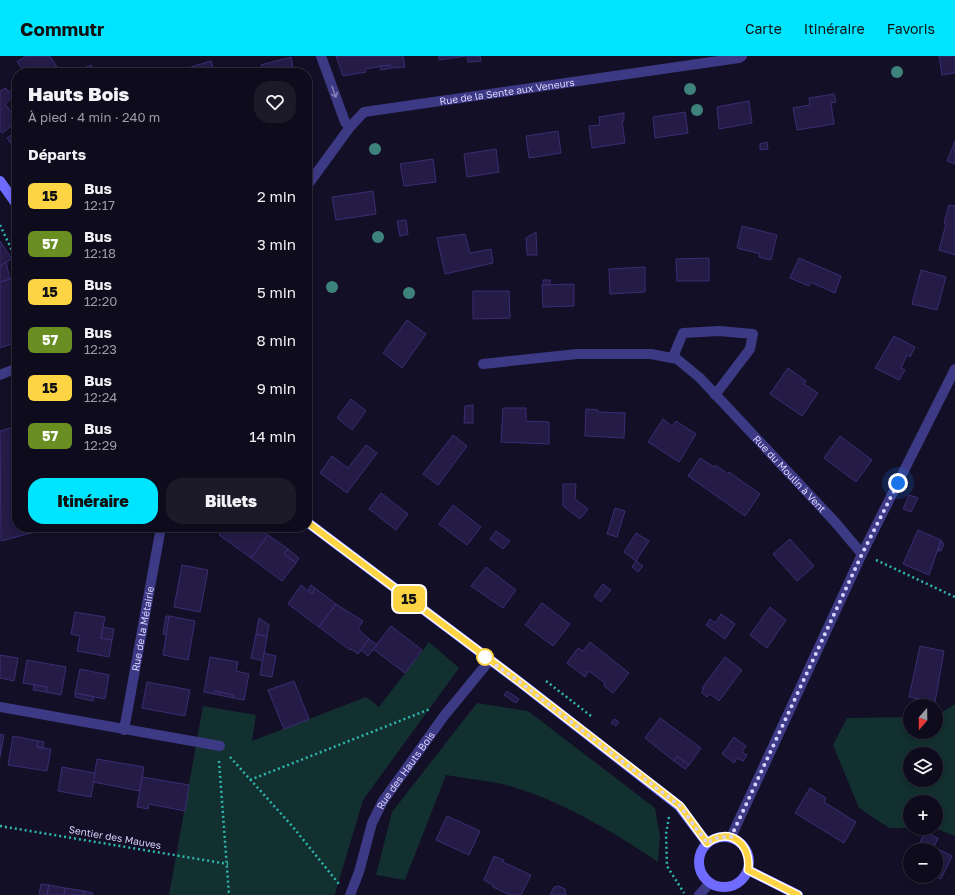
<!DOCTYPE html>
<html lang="fr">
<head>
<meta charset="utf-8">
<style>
  :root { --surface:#0e0b1c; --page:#1c1929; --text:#f1f3f6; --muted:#9b9ba3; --line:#2e2b3b; --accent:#00e5ff }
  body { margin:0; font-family:"Golos Text",sans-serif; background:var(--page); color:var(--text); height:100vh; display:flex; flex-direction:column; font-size:15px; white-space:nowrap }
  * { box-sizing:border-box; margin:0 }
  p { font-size:13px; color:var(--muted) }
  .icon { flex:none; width:22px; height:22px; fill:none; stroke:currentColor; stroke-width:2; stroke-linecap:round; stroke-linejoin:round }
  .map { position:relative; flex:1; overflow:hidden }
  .panel { position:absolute; left:12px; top:12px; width:300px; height:464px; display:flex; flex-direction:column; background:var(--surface); border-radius:16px; box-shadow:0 2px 6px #0003,0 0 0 1px var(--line) }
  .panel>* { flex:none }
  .badge { padding:0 8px; border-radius:6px; font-size:14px; line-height:26px }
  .needle { width:26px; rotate:200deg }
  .controls { position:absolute; left:903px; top:643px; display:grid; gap:8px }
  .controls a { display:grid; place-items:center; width:40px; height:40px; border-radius:50%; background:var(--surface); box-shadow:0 2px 6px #0003,0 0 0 1px var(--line); font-size:20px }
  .you { position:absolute; width:20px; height:20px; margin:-10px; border:3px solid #fff; border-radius:50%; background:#1a73e8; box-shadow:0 0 0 6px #1a73e833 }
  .map>.badge { position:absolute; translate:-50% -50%; box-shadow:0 0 0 2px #fff }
  h2 { padding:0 16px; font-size:15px; line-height:36px }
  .round { display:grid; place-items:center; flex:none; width:42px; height:42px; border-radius:16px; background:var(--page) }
  .head { display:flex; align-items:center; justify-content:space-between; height:68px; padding:0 16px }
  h1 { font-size:19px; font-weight:800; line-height:30px }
  .primary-button { display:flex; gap:8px; margin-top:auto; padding:8px 16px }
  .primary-button a { flex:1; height:46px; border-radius:16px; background:var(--accent); color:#111; font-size:16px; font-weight:800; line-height:46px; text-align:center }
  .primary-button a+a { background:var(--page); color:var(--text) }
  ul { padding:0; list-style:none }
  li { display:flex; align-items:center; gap:12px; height:48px; padding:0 16px }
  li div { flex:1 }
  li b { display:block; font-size:15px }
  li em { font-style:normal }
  li .badge { min-width:44px; font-weight:700; text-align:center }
  header { display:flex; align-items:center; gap:24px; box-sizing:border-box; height:56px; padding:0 20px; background:var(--accent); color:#111 }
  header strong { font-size:19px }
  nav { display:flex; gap:22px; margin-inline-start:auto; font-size:14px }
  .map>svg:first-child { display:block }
  .green { fill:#12302f; fill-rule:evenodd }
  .building { fill:#241b47; stroke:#3b2d73 }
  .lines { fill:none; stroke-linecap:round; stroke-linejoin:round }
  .path { stroke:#2fb8b0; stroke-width:2.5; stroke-dasharray:2 3; stroke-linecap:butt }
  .street { stroke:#3d3a85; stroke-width:10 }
  .secondary { stroke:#6f6bff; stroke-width:10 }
  .tree { fill:#3d827b }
  .oneway { stroke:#837fbc }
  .line-casing { stroke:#fff; stroke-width:9 }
  .line { stroke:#fdd444; stroke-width:6 }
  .walk { stroke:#d9d4ff; stroke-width:4; stroke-dasharray:0 7.2 }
  .stop-dot { fill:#fff; stroke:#fdd444; stroke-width:2 }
  .labels { text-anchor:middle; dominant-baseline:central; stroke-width:3.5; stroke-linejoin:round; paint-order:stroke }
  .street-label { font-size:10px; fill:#d9d4ff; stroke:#130f26 }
</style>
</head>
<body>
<header>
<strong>Commutr</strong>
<nav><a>Carte</a><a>Itinéraire</a><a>Favoris</a></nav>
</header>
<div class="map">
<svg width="955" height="839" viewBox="0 0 955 839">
  <rect width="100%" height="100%" fill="#130f26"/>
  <g class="green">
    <path d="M429 586 459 612 363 744 335 838 333 839H169L203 650 256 659 252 685 366 641 379 651Z"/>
    <path d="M477 647 528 655 655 752 660 781 658 806C614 776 558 743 506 729 487 724 466 723 446 719L405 824 376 819 392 756Z"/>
    <path d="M955 648V780L935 772 936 746H910V772H889L859 752 833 689 847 662 910 661V676H936V660ZM910 698H936V724H910Z"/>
  </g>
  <g class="building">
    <path d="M26 0H50L57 11 49 17H22L24 15 17 6Z"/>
    <path d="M336 0H403L405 11 391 12 390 9 365 13 366 16 343 20Z"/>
    <path d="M439 0H466L439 4Z"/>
    <path d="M467 0H480L481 5 468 6Z"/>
    <path d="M939 0H955V17L942 19Z"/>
    <path d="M291 1 293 11 289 12 290 17H263L261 9Z"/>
    <path d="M211 5 215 17H190L188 12Z"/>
    <path d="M91 9 95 17H73Z"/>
    <path d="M390 9 391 12 381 14 380 10Z"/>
    <path d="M6 32 8 36 14 33 17 38 5 48 17 64V66L2 77 0 74V35Z"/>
    <path d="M834 38 836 46 831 47 834 68 797 74 793 52 810 49 809 42Z"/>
    <path d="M749 45 752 67 719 73 717 51Z"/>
    <path d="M685 56 688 77 655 82 653 61Z"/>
    <path d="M624 57V65H622L625 87 592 92 589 70 600 69 599 61Z"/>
    <path d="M17 75V96L7 82Z"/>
    <path d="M558 75 561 97 529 102 526 80Z"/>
    <path d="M955 85V108L947 105Z"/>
    <path d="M767 86 768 93 760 94V88Z"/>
    <path d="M496 93 499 116 467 121 464 98Z"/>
    <path d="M433 103 436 126 404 130 400 108Z"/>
    <path d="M373 135 376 158 336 164 332 141Z"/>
    <path d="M949 149 955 150V199L939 194 946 168 944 167Z"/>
    <path d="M406 164 408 178 400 180 397 165Z"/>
    <path d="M742 170 777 179 771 204 759 201 760 198 737 192Z"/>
    <path d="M536 176 537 199H527L526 182Z"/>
    <path d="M465 178 470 197 491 193 493 207 445 218 437 182Z"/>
    <path d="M15 180 17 184V192L11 183Z"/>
    <path d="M307 184 312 187 307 193Z"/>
    <path d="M0 185 12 203 0 210Z"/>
    <path d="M709 202V225H677L676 203Z"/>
    <path d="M799 202 841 220 835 237 810 226 809 230 790 222Z"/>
    <path d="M6 206 10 223 0 226V210Z"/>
    <path d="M645 211V236L610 238 609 213Z"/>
    <path d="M921 214 946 221 937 254 912 248Z"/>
    <path d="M17 221V286L0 292V226Z"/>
    <rect x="543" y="224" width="7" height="5"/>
    <path d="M574 228V250L543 251 542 229Z"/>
    <path d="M473 235H509L510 262 473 263Z"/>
    <path d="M407 264 426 278 402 312 383 297Z"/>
    <path d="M894 280 915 291 910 301 907 299 901 312 905 314 899 324 875 312Z"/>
    <path d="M307 291 313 302 307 305Z"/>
    <path d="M788 312 806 325 804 328 818 337 802 360 770 338Z"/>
    <path d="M351 343 366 355 352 374 337 362Z"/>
    <path d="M473 349V367H464L465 350Z"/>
    <path d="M503 352H526V365L549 366V388L501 386Z"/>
    <path d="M586 353 598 354V356L625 357 624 382 585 380Z"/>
    <path d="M663 363 672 370 676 365 696 378 679 406 648 386Z"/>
    <path d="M307 369 311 372 307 377Z"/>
    <path d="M17 370V471H54L1 485 0 375Z"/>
    <path d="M453 379 467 390 438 429 423 418Z"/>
    <path d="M840 380 872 404 856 426 824 402Z"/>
    <path d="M366 389 377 397 347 437 320 417 332 400 348 412Z"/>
    <path d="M700 402 714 411 715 409 728 418 729 416 760 438 745 460 688 420Z"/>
    <path d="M563 428H576L575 443 588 453 580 463 563 450Z"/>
    <path d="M381 437 408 458 396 474 369 453Z"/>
    <path d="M909 439 918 442 911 456 903 453Z"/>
    <path d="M453 449 481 471 467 489 439 468Z"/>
    <path d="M615 452 625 455 617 481 607 478Z"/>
    <path d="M225 471H258L268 479 251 502 219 479Z"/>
    <path d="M918 474 941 484 929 519 903 508Z"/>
    <path d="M496 475 510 485 503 493 490 483Z"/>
    <path d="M636 477 649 485 636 505 624 496Z"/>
    <path d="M268 479 288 493 284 498 296 507 282 525 251 502Z"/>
    <path d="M790 483 814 510 797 525 773 498Z"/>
    <path d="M941 484 944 488 941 495 939 494 938 496Z"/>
    <path d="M288 493 299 502 296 507 284 498Z"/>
    <path d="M636 505 643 510 638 516 632 511Z"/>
    <path d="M182 509 208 514 200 556 174 551Z"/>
    <path d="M486 511 516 534 503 552 471 530Z"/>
    <path d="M603 528 611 534 601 546 594 540Z"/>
    <path d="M301 529 312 538 315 532 336 548 319 571 288 548Z"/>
    <path d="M311 529 315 532 312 538 308 535Z"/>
    <path d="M542 547 570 568 553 590 525 569Z"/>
    <path d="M336 548 363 565 358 573 369 583 358 598 351 593 350 594 319 571Z"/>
    <path d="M770 551 786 564 767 592 750 579Z"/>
    <path d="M75 556 105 561 101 582 112 584 109 601 77 595 80 580 71 578Z"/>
    <path d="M721 558 735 568 725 583 706 569 710 563 715 567Z"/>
    <path d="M166 560H169L167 579 163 578Z"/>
    <path d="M169 560 195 565 188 604 163 599Z"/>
    <path d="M259 562 269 569 267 581 256 578Z"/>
    <path d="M391 570 422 594 405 617 373 593Z"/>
    <path d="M103 571 114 573 112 584 101 582Z"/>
    <path d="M256 578 267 581 263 605 251 602Z"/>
    <path d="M369 583 377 589 368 600 361 594Z"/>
    <path d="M590 586 629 617 613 637 604 630 605 627 589 615 585 621 567 607 578 592 583 595Z"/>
    <path d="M920 590 944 595 935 646 909 641Z"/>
    <path d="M264 597 276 600 272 621 260 619Z"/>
    <path d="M0 599 18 602 14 625 0 622Z"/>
    <path d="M210 601 238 606 236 615 249 618 244 644 233 642V639L215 635 214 638 204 636Z"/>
    <path d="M725 601 742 614 719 645 710 638 707 641 701 636 704 633 702 632Z"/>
    <path d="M27 604 66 611 61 639 46 636 47 631 23 627Z"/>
    <path d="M80 613 109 619 105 643 75 637Z"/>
    <path d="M294 625 309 663 284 673 268 634Z"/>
    <path d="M147 626 190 634 185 660 142 652Z"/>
    <path d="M34 629 47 631 46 636 33 634Z"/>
    <path d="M215 635 233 639V642L214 638Z"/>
    <path d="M507 635 519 643 516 647 504 639Z"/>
    <path d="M75 637 94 641 93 645 75 641Z"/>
    <path d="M660 662 701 692 689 709 677 700 674 705 645 682Z"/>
    <path d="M614 663 619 666 616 670 611 667Z"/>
    <path d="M0 678 4 679 0 701Z"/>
    <path d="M13 680 38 685 37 691 51 693 47 715 8 709Z"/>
    <path d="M734 681 746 690 742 696 747 699 743 705 737 702 734 707 722 698Z"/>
    <path d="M38 685 44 686 43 692 37 691Z"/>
    <path d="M677 700 689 709 685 713 674 705Z"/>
    <path d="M97 703 144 711 140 735 93 726Z"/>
    <path d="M62 711 95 717 91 741 58 735Z"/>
    <path d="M142 721 189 729 185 755 149 748 148 753 137 751Z"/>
    <path d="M810 732 826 742 824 746 856 766 844 787 795 757Z"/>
    <path d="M447 760 480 775 469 799 436 784Z"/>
    <path d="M925 776 938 782 934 791 952 800 941 823 934 820H936V794H916Z"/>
    <path d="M494 800 504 804 503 806 531 819 521 839H510L493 831V829L484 824Z"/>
    <path d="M41 828 49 829 47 839H39Z"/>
    <path d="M49 829 65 832 64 839H47Z"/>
    <path d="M558 830 565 833 566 839H550L554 831Z"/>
    <path d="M65 832 84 835V839H64Z"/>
    <path d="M84 835 93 837 92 839H84Z"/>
  </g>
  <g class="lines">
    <g class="path">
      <path d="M0 169 17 205"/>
      <path d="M876 504 955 541"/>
      <path d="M546 625 591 660"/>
      <path d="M230 701 293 771 339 828"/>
      <path d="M219 705 229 839"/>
      <path d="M250 724 430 653"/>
      <path d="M669 761 666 778 667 810 684 837"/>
      <path d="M0 770 228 808"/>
    </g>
    <g class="street">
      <path d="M321 0 345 66 350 71"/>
      <path id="s1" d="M307 130 350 71 364 56 739 2 742 0"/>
      <path d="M673 301 683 277 719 275 753 278 750 293 715 339"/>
      <path id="s2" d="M483 308 577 298H651L677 303 700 322 835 466 862 498"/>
      <path d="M0 319 17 312"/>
      <path d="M0 651 220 690"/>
      <path id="s3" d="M124 674 161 471"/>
      <path d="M731 781 862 498 955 313"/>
      <path id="s4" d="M350 839 359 816 372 767 383 745 444 660 490 604"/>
      <path d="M699 839 710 827"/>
    </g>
    <g class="secondary">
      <path d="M0 125 17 149"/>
      <path d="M307 466 521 627 679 750 707 787"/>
      <circle cx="724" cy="806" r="25"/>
      <path d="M748 814 798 839"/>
    </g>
  </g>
  <g class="tree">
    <circle cx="897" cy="16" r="6"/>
    <circle cx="690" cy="33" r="6"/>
    <circle cx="697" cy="54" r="6"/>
    <circle cx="375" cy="93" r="6"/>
    <circle cx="378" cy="181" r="6"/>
    <circle cx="332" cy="231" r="6"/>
    <circle cx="409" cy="237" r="6"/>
  </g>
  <defs><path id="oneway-shaft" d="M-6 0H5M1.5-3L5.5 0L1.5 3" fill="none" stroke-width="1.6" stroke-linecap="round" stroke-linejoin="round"/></defs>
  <use class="oneway" href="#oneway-shaft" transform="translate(334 36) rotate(71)"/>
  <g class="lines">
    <g class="line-casing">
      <path id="line" d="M307 466 521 627 680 750 707 787C729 770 752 788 748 814L798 839"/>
    </g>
    <use href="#line" class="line"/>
    <path class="walk" d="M485 601 521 627 680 750 707 787 719 781H731L862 498 898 427"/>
  </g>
  <circle class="stop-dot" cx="485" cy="601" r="8"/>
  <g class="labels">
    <g class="street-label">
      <text stroke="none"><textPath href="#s1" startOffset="238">Rue de la Sente aux Veneurs</textPath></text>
      <text stroke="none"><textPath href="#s2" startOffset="356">Rue du Moulin à Vent</textPath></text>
      <text stroke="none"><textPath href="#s3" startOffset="103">Rue de la Métairie</textPath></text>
      <text stroke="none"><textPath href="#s4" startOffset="138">Rue des Hauts Bois</textPath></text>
      <text transform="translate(115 781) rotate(10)">Sentier des Mauves</text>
    </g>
  </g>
</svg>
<div class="controls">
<a><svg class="needle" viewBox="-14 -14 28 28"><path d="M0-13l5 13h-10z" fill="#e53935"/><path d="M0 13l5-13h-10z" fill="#9b9ba3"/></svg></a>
<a><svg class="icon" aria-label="layers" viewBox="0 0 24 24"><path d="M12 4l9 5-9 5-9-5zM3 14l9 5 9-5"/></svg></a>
<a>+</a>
<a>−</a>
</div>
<div class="you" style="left:898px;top:427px"></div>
<b class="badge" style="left:409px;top:543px;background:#fdd444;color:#111">15</b>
<section class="panel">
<div class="head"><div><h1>Hauts Bois</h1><p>À pied · 4 min · 240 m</p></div><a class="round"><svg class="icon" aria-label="heart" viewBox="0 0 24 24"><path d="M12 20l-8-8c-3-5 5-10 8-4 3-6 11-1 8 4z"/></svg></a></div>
<h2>Départs</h2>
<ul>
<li><span class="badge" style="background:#fdd444;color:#111">15</span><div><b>Bus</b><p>12:17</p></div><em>2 min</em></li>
<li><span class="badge" style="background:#6b8e23;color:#fff">57</span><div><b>Bus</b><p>12:18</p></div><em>3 min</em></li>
<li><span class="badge" style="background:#fdd444;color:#111">15</span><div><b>Bus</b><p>12:20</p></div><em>5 min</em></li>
<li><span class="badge" style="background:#6b8e23;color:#fff">57</span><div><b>Bus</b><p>12:23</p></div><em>8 min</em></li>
<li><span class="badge" style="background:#fdd444;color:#111">15</span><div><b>Bus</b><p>12:24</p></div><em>9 min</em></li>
<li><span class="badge" style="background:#6b8e23;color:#fff">57</span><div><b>Bus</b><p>12:29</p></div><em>14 min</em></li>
</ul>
<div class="primary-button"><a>Itinéraire</a><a>Billets</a></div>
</section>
</div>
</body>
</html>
